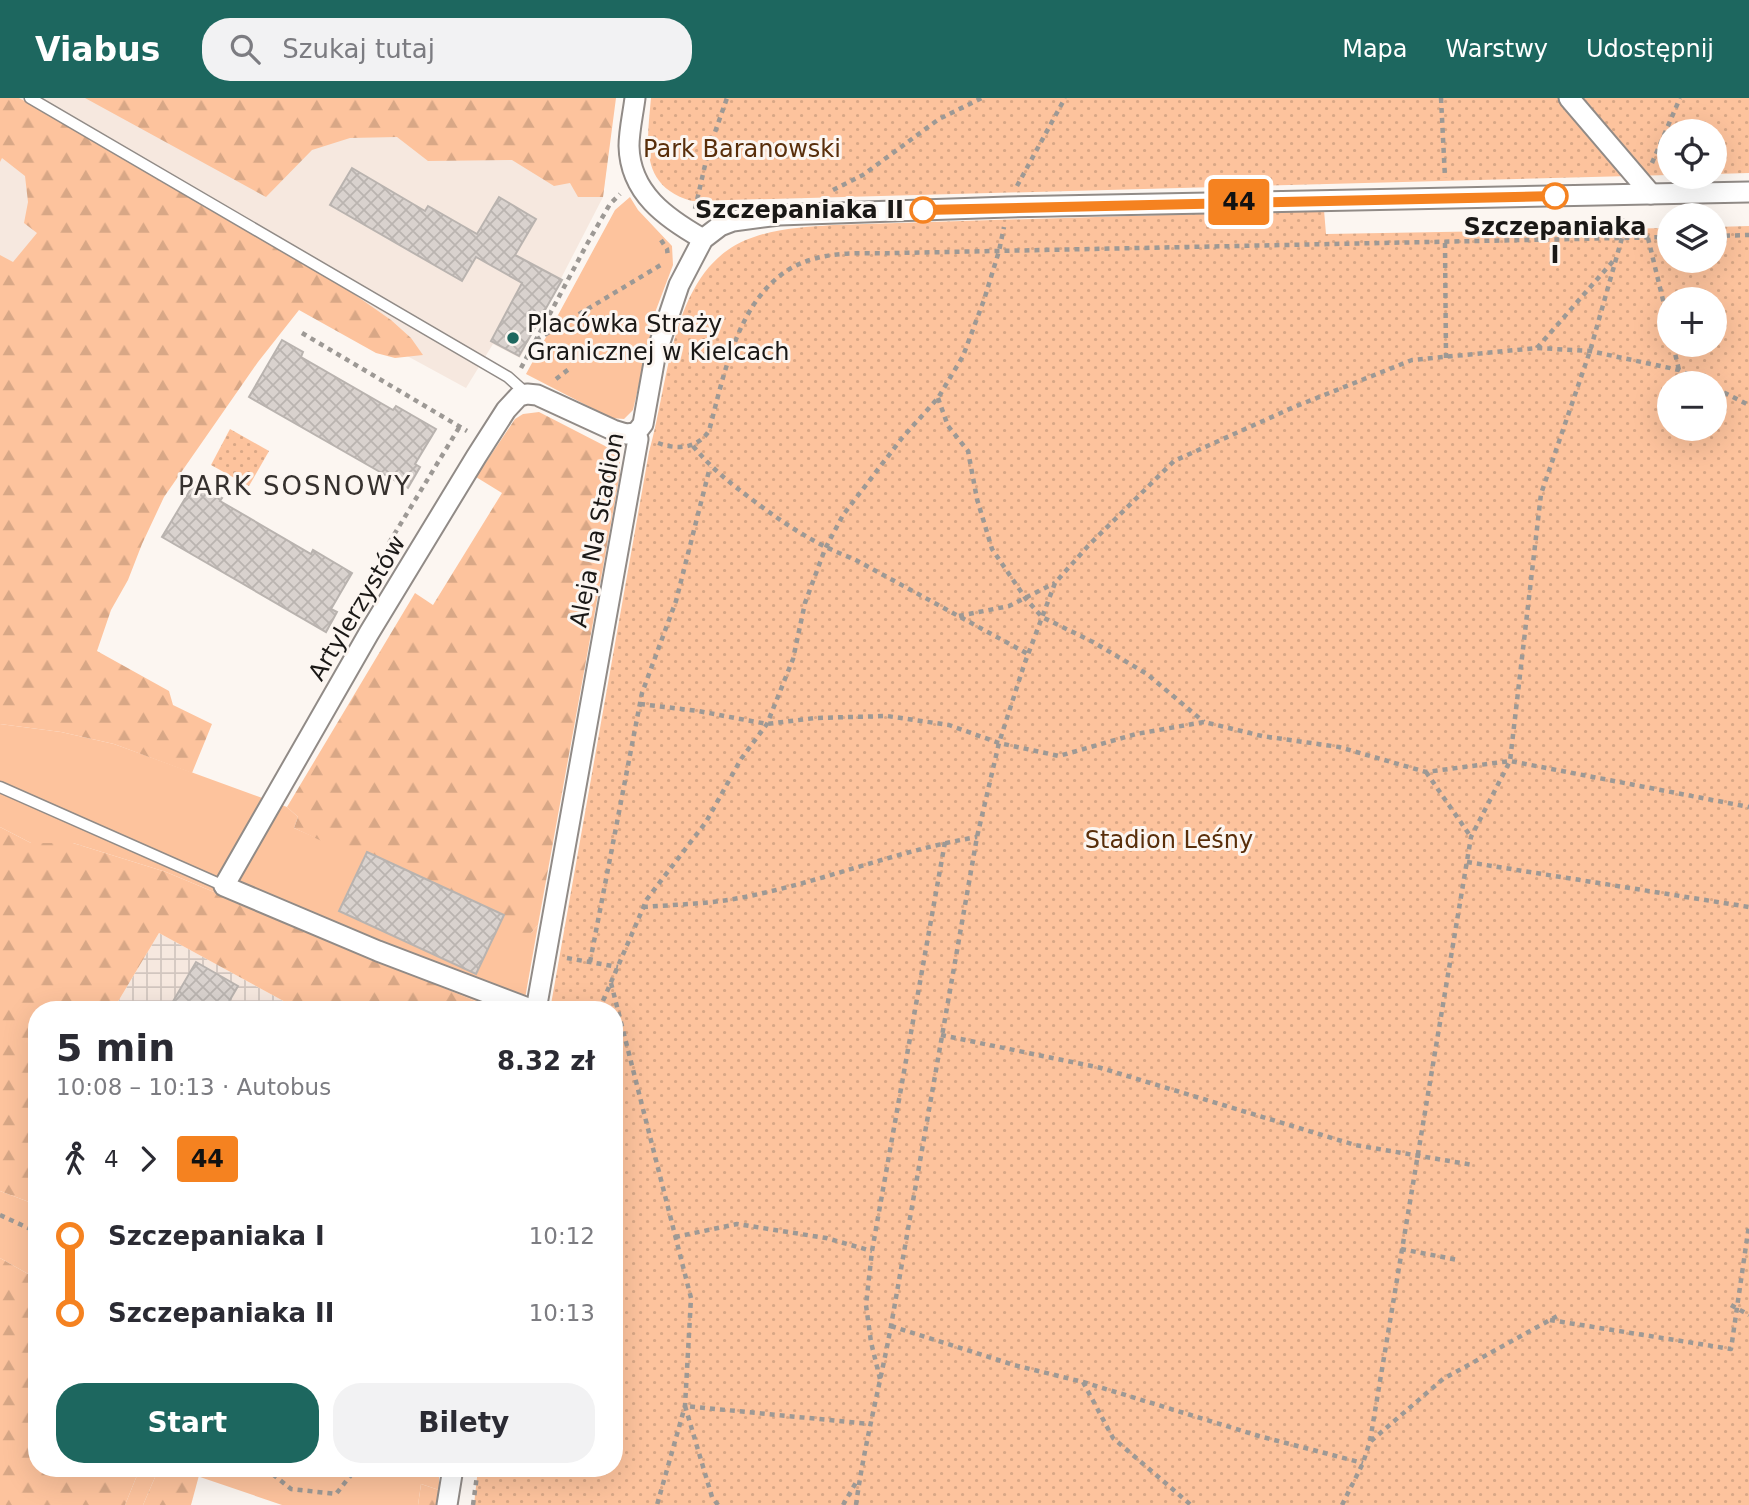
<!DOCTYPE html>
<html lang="pl">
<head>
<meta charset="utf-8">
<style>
  :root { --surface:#fff; --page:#f2f2f3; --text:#2b2b33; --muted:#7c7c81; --accent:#1d675f }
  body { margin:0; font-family:"DejaVu Sans",sans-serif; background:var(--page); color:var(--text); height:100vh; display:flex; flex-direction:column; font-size:26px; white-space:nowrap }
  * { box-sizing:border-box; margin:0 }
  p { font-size:23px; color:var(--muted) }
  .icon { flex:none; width:38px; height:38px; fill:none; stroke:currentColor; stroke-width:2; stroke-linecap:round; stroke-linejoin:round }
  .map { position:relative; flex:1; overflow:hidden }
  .drawer { position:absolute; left:28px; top:903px; width:595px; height:476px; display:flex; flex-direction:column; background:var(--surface); border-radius:28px; box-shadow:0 7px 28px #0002 }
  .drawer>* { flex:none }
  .badge { padding:0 14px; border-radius:5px; font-size:24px; line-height:46px }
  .fabs { position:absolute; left:1657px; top:21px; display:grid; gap:14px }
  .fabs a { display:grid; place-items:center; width:70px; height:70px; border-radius:50%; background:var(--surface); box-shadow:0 7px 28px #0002; font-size:35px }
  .map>.badge { position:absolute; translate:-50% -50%; box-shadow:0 0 0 4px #fff }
  .legs { display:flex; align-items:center; gap:10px; height:77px; padding:0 28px; font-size:23px }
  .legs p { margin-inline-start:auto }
  .summary { display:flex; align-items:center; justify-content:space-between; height:119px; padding:0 28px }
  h1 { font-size:38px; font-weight:600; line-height:52px }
  .cta { display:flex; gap:14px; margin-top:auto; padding:14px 28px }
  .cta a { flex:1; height:80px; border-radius:28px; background:var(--accent); color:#fff; font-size:28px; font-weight:600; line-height:80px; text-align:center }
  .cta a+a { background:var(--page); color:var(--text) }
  ul { padding:0 28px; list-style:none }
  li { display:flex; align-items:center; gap:24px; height:77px; font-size:26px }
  li i { display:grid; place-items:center; width:10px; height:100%; margin:0 9px; background:currentColor }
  li i::after { content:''; width:18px; height:18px; margin:-9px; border:5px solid; border-radius:50%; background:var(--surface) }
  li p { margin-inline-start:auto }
  li:first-child i { background:linear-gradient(#0000 50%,currentColor 0) }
  li:last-child i { background:linear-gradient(currentColor 50%,#0000 0) }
  header { display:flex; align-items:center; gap:42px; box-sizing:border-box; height:98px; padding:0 35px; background:var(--accent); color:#fff }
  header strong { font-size:33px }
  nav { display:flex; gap:38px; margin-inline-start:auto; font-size:24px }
  .search { width:490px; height:63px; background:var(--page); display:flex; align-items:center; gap:18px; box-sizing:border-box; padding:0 24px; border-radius:28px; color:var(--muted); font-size:26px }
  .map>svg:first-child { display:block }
  .built { fill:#f6e8df }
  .industrial { fill:url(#industrial-grid) }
  .grass { fill:#fdc39d }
  .forest { fill:url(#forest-firs) }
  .park { fill:url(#park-dots); fill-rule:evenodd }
  .building { fill:url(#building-cross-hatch); stroke:#b9b3af; stroke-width:2 }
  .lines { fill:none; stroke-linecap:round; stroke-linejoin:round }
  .service-casing { stroke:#918b87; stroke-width:13 }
  .minor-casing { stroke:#918b87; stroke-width:23 }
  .path { stroke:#9d9995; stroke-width:4.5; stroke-dasharray:5 5; stroke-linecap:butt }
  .service { stroke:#fff; stroke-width:10 }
  .minor { stroke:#fff; stroke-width:19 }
  .line-1-casing { stroke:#fff; stroke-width:16 }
  .line-1 { stroke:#f58220; stroke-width:10 }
  .stop-1-dot { fill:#fff; stroke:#f58220; stroke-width:3.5 }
  .poi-dot { fill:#1d675f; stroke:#fcf6f1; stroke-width:2.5 }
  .labels { text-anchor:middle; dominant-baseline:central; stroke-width:6; stroke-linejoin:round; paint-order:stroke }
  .park-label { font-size:24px; fill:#592e0a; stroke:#fcf6f1 }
  .stop-label { font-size:24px; font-weight:bold; fill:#1a1816; stroke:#fcf6f1; text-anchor:end }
  .poi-label { font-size:24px; fill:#1a1816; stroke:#fcf6f1; text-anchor:start }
  .street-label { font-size:24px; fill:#1a1816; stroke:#fcf6f1 }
  .neighbourhood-label { font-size:26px; letter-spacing:2px; fill:#36312e; stroke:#fcf6f1 }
</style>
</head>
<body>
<header>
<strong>Viabus</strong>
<div class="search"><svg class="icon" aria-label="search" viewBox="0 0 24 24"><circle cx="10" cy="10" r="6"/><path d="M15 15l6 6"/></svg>Szukaj tutaj</div>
<nav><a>Mapa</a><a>Warstwy</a><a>Udostępnij</a></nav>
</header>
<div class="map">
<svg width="1749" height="1407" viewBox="0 0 1749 1407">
  <defs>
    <pattern id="industrial-grid" width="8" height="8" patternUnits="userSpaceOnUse" patternTransform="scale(1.75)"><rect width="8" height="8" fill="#f6e8df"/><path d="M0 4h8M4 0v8" fill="none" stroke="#d2c6bf"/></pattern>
    <pattern id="forest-firs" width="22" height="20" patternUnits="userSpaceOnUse" patternTransform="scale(1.75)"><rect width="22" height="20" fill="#fdc39d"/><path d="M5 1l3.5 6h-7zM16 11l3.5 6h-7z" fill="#d8a786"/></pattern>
    <pattern id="park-dots" width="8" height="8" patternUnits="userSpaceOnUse" patternTransform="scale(1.75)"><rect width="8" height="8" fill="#fdc39d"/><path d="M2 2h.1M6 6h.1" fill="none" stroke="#d8a786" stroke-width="1.8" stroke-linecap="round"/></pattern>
    <pattern id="building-cross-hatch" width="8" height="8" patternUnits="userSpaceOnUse" patternTransform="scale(1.75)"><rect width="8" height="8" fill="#d9d2ce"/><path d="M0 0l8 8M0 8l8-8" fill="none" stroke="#bab4b0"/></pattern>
  </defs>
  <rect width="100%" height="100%" fill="#fcf6f1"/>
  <path class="built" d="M0 0H615L603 99 520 260 493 246 466 290 297 198 0 598Z"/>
  <path class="industrial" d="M159 835 300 912H113Z"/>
  <g class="grass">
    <path d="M630 99 638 112 672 148 673 167 656 212 633 312 624 321 611 320 526 276 615 112Z"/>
    <path d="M0 626 61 634 114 646 287 709 298 719 294 730 531 835 538 827 523 912H497L166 774 73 745H31L0 729Z"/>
    <path d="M0 1093 37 1107V1181L0 1160Z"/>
    <path d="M140 1370H159L143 1407H125Z"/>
    <path d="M201 1370H435L439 1373V1392L421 1386 418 1407H282L200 1379Z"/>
  </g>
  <g class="forest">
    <path d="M0 0H19L101 45 318 171 391 222 411 240 423 257 395 260 376 255 299 212 258 264 164 399 142 446 128 482 111 512 97 553 169 593 173 607 212 626 192 675 114 646 61 634 0 626V157L13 164 37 135 24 125 28 104 25 78 2 60 0 64Z"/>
    <path d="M85 0H616L603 99H578L570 85 554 88 512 62 428 63 397 39 350 40 312 52 266 99Z"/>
    <path d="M539 314 609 350 620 364V376L538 827 531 835 519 836 294 730 298 719 287 709 415 495 433 507 502 395 476 379 515 321 523 316Z"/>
    <path d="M0 729 31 745H73L166 774 497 912H300L159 835 113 912H37V1107L0 1093Z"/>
    <path d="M0 1160 37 1181V1370H140L125 1407H0Z"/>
    <path d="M159 1370H201L191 1407H143Z"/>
    <path d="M421 1386 439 1392 436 1407H418Z"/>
  </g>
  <g class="park">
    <path d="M651 0H1749V75L1715 76V33H1670L1669 77 692 103C639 88 647 45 651 0Z"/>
    <path d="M1324 112 1326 136 1669 130 1670 163H1715V129L1749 128V1407H474L478 1370H614V912H550L649 354C670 283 670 166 754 139 779 130 806 129 833 127ZM1670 201H1715V247H1670ZM1670 285H1715V331H1670Z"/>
    <path d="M230 331 269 353 249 388 211 367Z"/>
  </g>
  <g class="building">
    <path d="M352 70 425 113 428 108 477 136 499 99 536 121 515 157 562 182 519 258 491 243 522 185 476 159 462 183 330 107Z"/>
    <path d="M282 242 303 254 301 259 393 312 396 308 436 331 415 366 420 369 408 390 249 299Z"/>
    <path d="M195 384 222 400 220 403 311 456 313 452 352 475 331 511 337 514 326 534 162 439Z"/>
    <path d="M367 754 504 817 476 876 339 813Z"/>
    <path d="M196 864 238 888 224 912H168Z"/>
  </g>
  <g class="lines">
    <g class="service-casing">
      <g id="service">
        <path d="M30 0 508 279 527 296"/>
        <path d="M0 689 224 788"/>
      </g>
    </g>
    <g class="minor-casing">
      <g id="minor">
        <path d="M635 0C633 16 629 33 629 48 630 95 666 120 703 141"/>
        <path d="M1569 0 1651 96"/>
        <path d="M533 912 378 853 224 788 369 535 476 359 506 312 519 298 527 296 537 297 613 332 626 336 636 335"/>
        <path d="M536 912 638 341 636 335 643 326 655 259 679 187 703 141 720 128 733 123 779 117 1008 109 1749 94"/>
        <path d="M447 1407 453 1370"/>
      </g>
    </g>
    <g class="path">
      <path d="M1441 0 1445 80"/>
      <path d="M1652 65 1680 0"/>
      <path d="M1017 88 1065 0"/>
      <path d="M833 92 863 77 939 21 982 0"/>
      <path d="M695 111 708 54 727 0"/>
      <path d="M1715 138 1749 137"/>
      <path d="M1648 140 1670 231"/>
      <path d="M661 142 667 151 668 159"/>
      <path d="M1445 145 1446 260"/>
      <path d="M302 235 467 333"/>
      <path d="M536 242 664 165"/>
      <path d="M1673 247 1679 272"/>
      <path d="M1537 250 1614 162"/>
      <path d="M521 270 587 146 610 106 620 96"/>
      <path d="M556 281 569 271"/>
      <path d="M1715 290 1749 307"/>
      <path d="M938 300 948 328 968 353 977 401 992 451 1026 501 1042 519 1093 544 1147 576 1204 624"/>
      <path d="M658 345C677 352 697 351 709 333 726 269 742 178 817 160 843 153 872 156 898 155L1670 139"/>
      <path d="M693 348C712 371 730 385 754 403 786 427 816 447 854 461L1028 556"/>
      <path d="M389 445 460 328"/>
      <path d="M959 518 1009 508 1055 485"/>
      <path d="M640 606 698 613 767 626 815 620 887 618 949 627 999 645 1059 658 1136 636 1204 624 1262 638 1339 649 1426 674 1510 663 1749 709"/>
      <path d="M1426 674 1471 739"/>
      <path d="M1467 764 1749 809"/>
      <path d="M643 809C671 807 701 806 728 802 813 788 893 753 977 739"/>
      <path d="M567 860 618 869"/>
      <path d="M590 864 642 595 676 503 710 369"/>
      <path d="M611 885 691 1200 685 1308 657 1407"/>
      <path d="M599 912 647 801 706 724 741 661 767 626 793 561 805 505 825 451 843 417 902 340 938 300 963 258 984 202 999 153 1004 129"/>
      <path d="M941 937 1101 970 1355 1047 1473 1067"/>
      <path d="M0 1117 37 1134"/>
      <path d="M675 1139 737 1126 826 1140 872 1153"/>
      <path d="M1401 1151 1458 1162"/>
      <path d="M1731 1207 1749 1217"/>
      <path d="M1550 1222 1731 1251 1749 1127"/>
      <path d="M891 1228 1014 1267 1083 1284 1259 1338 1363 1365"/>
      <path d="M880 1281 871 1244 866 1207 872 1153 945 744"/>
      <path d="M1083 1284 1113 1340 1191 1407"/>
      <path d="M1371 1343 1443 1281 1559 1217"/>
      <path d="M265 1370 291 1391 336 1396 351 1377 350 1370"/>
      <path d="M473 1407 478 1370"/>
      <path d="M718 1407 712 1399 685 1308 870 1326"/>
      <path d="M843 1407 858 1381"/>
      <path d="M856 1407C864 1347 880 1288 891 1228L977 739 999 645 1024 567 1055 485 1088 448 1174 363 1294 309 1412 262 1537 250 1590 253 1679 272 1705 285"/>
      <path d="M1342 1407 1363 1365 1370 1343 1471 739 1510 663 1541 396 1590 253 1622 140 1623 116"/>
    </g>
    <use href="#service" class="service"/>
    <use href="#minor" class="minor"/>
  </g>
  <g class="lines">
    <g class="line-1-casing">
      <path id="line-1" d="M923 112 1555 98"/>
    </g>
    <use href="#line-1" class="line-1"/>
  </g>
  <g class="stop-1-dot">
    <circle cx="1555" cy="98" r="12"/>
    <circle cx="923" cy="112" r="12"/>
  </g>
  <circle class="poi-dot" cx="513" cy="240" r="7"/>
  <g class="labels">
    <g class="park-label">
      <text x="742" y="51">Park Baranowski</text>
      <text x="1169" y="742">Stadion Leśny</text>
    </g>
    <g class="stop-label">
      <text x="904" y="112">Szczepaniaka II</text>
      <text x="1555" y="129" text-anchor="middle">Szczepaniaka<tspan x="1555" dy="28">I</tspan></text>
    </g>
    <g class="poi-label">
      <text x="527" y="226">Placówka Straży<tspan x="527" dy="28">Granicznej w Kielcach</tspan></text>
    </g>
    <g class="street-label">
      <text transform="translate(597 432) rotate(-79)">Aleja Na Stadion</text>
      <text transform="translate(357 510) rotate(-59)">Artylerzystów</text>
    </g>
    <g class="neighbourhood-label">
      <text x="295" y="388">PARK SOSNOWY</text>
    </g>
  </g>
</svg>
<div class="fabs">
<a><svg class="icon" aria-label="locate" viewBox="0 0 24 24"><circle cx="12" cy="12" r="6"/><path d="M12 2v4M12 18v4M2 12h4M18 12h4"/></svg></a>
<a><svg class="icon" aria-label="layers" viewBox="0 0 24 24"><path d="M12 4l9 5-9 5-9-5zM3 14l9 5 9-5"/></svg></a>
<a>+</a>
<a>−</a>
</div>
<b class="badge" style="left:1239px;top:104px;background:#f58220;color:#111">44</b>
<section class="drawer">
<div class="summary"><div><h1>5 min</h1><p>10:08 – 10:13 · Autobus</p></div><b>8.32 zł</b></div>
<div class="legs"><svg class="icon" aria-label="walk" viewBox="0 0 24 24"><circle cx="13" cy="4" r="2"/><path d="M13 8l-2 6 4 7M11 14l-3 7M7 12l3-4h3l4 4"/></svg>4<svg class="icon" aria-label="forward" viewBox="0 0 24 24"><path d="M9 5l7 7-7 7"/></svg><b class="badge" style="background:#f58220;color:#111">44</b></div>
<ul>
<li><i style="color:#f58220"></i><b>Szczepaniaka I</b><p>10:12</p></li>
<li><i style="color:#f58220"></i><b>Szczepaniaka II</b><p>10:13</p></li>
</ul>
<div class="cta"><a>Start</a><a>Bilety</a></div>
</section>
</div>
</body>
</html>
